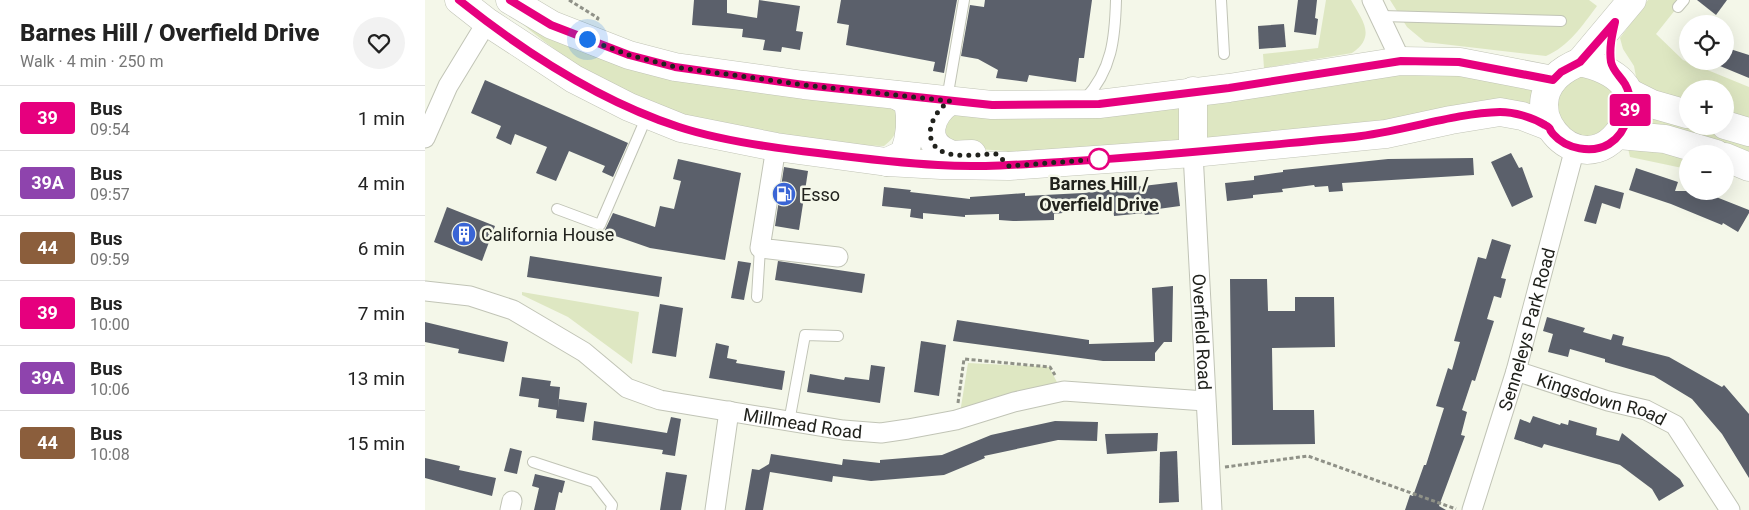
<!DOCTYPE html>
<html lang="en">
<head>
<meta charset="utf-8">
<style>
  :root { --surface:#fff; --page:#f2f2f2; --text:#222; --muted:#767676; --line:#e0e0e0 }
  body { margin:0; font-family:Roboto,sans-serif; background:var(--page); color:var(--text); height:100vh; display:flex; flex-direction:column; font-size:19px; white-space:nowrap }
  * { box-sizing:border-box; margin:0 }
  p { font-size:16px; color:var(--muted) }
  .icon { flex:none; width:28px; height:28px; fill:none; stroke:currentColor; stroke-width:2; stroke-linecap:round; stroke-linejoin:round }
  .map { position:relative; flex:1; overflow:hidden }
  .drawer { display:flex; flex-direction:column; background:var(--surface); width:425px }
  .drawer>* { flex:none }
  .badge { padding:0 10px; border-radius:4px; font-size:18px; line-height:32px }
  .fabs { position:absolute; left:1254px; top:15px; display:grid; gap:10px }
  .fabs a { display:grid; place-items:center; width:55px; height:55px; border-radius:50%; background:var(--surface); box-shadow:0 5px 20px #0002; font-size:25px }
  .you { position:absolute; width:25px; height:25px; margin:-12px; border:4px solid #fff; border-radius:50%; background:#1a73e8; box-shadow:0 0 0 8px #1a73e833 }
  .map>.badge { position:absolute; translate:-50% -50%; box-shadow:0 0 0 2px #fff }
  .round { display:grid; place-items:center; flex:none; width:52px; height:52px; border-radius:26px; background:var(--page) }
  .overview { display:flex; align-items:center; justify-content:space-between; height:85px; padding:0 20px }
  h1 { font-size:24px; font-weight:800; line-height:38px }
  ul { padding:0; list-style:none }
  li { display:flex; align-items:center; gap:15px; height:65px; padding:0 20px; border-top:1px solid var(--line) }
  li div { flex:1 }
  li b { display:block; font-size:19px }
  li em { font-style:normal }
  li .badge { min-width:55px; font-weight:700; text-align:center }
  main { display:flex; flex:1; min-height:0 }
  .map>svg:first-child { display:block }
  .green { fill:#dee7c2 }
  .building { fill:#5b606b }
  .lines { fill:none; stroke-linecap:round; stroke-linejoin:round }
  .lane-casing { stroke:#c1c4b6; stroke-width:12 }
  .street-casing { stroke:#c1c4b6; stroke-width:21 }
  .secondary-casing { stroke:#c1c4b6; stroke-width:29 }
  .path { stroke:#8f9187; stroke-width:3; stroke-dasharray:4 2.5; stroke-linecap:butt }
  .lane { stroke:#fff; stroke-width:10 }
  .street { stroke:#fff; stroke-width:19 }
  .secondary { stroke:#fff; stroke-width:28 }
  .line-casing { stroke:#fff; stroke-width:11 }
  .line { stroke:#e6007e; stroke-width:8 }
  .walk { stroke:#21221d; stroke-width:5; stroke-dasharray:0 9 }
  .stop-dot { fill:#fff; stroke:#e6007e; stroke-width:2.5 }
  .labels { text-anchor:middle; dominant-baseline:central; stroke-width:5; stroke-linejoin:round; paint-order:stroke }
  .stop-label { font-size:18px; font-weight:bold; fill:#21221d; stroke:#f4f7e9 }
  .poi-label { font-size:18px; fill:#21221d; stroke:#f4f7e9; text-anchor:start }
  .street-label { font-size:18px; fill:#21221d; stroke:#f4f7e9 }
</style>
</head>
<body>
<main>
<section class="drawer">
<div class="overview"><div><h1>Barnes Hill / Overfield Drive</h1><p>Walk · 4 min · 250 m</p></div><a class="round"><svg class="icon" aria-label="heart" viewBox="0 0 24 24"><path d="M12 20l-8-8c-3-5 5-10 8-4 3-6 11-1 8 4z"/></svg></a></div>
<ul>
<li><span class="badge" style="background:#e6007e;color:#fff">39</span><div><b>Bus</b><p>09:54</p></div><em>1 min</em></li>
<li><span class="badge" style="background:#8e44ad;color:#fff">39A</span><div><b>Bus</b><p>09:57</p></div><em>4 min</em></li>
<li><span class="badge" style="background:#8b5e3c;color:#fff">44</span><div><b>Bus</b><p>09:59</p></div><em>6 min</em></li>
<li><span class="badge" style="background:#e6007e;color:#fff">39</span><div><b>Bus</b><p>10:00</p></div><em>7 min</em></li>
<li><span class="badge" style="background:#8e44ad;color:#fff">39A</span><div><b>Bus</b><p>10:06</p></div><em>13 min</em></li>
<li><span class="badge" style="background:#8b5e3c;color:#fff">44</span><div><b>Bus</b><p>10:08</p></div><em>15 min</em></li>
</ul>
</section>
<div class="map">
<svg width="1324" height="510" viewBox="0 0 1324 510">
  <rect width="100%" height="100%" fill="#f4f7e9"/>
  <g class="green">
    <path d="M901 0H926C937 20 952 36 927 53L839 68 838 54 893 48Z"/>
    <path d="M965 0H1164L1172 6C1157 26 1144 46 1121 56L1000 42 982 27Z"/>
    <path d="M1223 0H1258L1231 34 1258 60 1324 87V123L1300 115V89H1262V103L1232 94 1212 82 1209 66 1198 49 1195 38Z"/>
    <path d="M93 20 470 103C475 122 475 134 459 146 376 144 287 131 210 97 171 80 125 48 93 20Z"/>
    <path d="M987 67 1113 83 1108 108 935 128 593 158 581 151 525 147 515 136 523 115Z"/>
    <path d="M1148 76H1172C1177 81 1185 87 1188 93 1201 116 1169 147 1147 133 1141 129 1136 121 1131 116V93Z"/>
    <path d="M1210 104 1262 126H1284L1324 137V155L1207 123Z"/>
    <path d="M1203 148 1262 154V169L1205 157Z"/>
    <path d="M97 292 214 312 207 364 143 317 97 295Z"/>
    <path d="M543 363 624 367 634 386 535 413Z"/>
  </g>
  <g class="building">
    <path d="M269 0H302V13L332 18 334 0 375 6 371 31 378 32 375 50 357 47 356 52 338 50 340 40 317 37 318 29 267 25Z"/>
    <path d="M416 0H532L519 73 508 71 510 62 421 45 424 25 412 23Z"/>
    <path d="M560 0H667L659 58H654L651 82 604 75 602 82 571 78 573 70 553 59 536 56 545 5 559 7Z"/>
    <path d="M873 0H892L890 18 893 19 891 35 869 32Z"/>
    <path d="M1272 0H1302L1291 15Z"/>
    <path d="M859 24 861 47 834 49 833 26Z"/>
    <path d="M1302 48 1324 55V78L1295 66 1297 61H1300Z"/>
    <path d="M60 80 203 143 188 177 177 172 180 166 144 151 131 181 111 173 122 147 90 134 86 145 71 138 76 126 46 113Z"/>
    <path d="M1086 153 1094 168 1097 167 1108 197 1087 207 1066 162Z"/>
    <path d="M1048 158 1049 175 917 183 918 191 904 192 903 186 890 187 889 185 857 189 858 192 828 195V198L802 201 800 183 829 180V176L858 172V170L963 159Z"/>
    <path d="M253 159 316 173 300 260 225 248 179 232 188 213 230 227 235 206 249 209 256 181 248 179Z"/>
    <path d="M359 167 383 171 374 230 350 226Z"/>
    <path d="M1211 168 1253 182 1250 191H1276L1324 210V213L1313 232 1298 223 1297 225 1246 204 1204 190Z"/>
    <path d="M752 182 755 206 733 209 734 214 720 215 719 213 689 216 688 207 629 214V220L588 221 574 220V214L540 215V217L498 213V219L485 217 486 209 457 206 459 187 486 190 485 192 545 199V197L573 195 600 193V196L658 193Z"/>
    <path d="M1170 185 1199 193 1195 209 1177 203 1171 224 1159 221Z"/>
    <path d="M22 207 70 226 57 261 9 242Z"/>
    <path d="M1067 239 1086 245 1076 278 1081 279 1076 298 1069 296 1062 319 1069 321 1050 381 1047 380 1037 410 1042 412 1036 435 1040 436 1014 506 1021 510H980L985 495 988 496 999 465H1001L1019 408 1011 406 1023 368 1027 370 1035 342 1029 341 1053 257 1061 259Z"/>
    <path d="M105 256 237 277 234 297 102 277Z"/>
    <path d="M313 261 326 263 319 300 306 298Z"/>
    <path d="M353 261 440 274 437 293 350 280Z"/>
    <path d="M805 279H842L843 311H870V297H909L910 347 847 348 848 410H889L890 444 807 445Z"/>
    <path d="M748 286 747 342H739L730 353V361H678L528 341 532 320 664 340V344L729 342 727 288Z"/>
    <path d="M235 304 258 308 251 357 227 353Z"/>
    <path d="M1122 317 1160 328 1158 332 1186 340 1188 334 1199 337 1197 345 1244 357 1297 387 1299 385 1324 414V478L1297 434 1267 399 1229 376 1180 362V359L1145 349 1143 357 1123 352 1128 334 1118 331Z"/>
    <path d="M0 322 83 342 79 362 33 353 34 349 0 342Z"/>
    <path d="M496 341 521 345 514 396 489 392Z"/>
    <path d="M291 343 304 346 302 358 312 360 311 363 360 371 357 390 284 378Z"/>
    <path d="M446 365 460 367 455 403 382 392 385 374 419 380 420 377 444 380Z"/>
    <path d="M97 377 126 381 125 386 135 387 133 408 134 399 162 403 159 422 131 418 132 410 113 407 114 399 94 396Z"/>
    <path d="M1108 416 1135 425 1136 423 1143 425 1144 420 1172 428 1171 435 1194 441 1197 433 1255 479 1259 486 1234 501 1227 489 1195 465 1119 444 1117 448 1089 439 1095 419 1105 423Z"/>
    <path d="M246 417 256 419 250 456 237 454 238 450 167 440 169 421 242 433Z"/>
    <path d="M630 421 673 422 672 441 633 440 559 456 560 458 519 475 446 481 408 476 407 482 345 472 338 510H320L327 469 334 470 344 464 346 454 417 465 418 459 455 463V460L517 455 566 435Z"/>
    <path d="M733 433 732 451 682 454 680 434Z"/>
    <path d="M85 448 97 451 92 474 79 471Z"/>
    <path d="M752 451 754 502 734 503 735 452Z"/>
    <path d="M0 458 35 466 34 470 71 478 67 496 0 478Z"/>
    <path d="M241 472 262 475 256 510H235Z"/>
    <path d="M110 474 140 481 137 493 134 492 130 510H109L114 488 107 486Z"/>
  </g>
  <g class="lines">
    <g class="lane-casing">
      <g id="lane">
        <path d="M796 0 799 54"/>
        <path d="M1253 7 1259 0"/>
        <path d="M957 16 1136 21"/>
        <path d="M522 99 539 0"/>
        <path d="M660 99C687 70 690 38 691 0"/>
        <path d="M132 209 175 225 222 116"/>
        <path d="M332 297 335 248"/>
        <path d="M364 422 380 335 413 336"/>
        <path d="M108 462 169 482 187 505 186 510"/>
      </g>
    </g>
    <g class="street-casing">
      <g id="street">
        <path d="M947 0 976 61"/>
        <path d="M0 138 23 86 62 22"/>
        <path d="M351 147 335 248 413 257"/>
        <path id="s1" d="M768 153 787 510"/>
        <path id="s2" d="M0 291 45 296 88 310 159 352 202 388 235 400 418 430 456 433 483 429 531 420 589 402 639 391 780 401"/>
        <path id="s3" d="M1091 371 1183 401 1221 410 1250 425 1305 510"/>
        <path d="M85 510 87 501"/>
        <path d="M290 510 304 411"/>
        <path id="s4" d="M1047 510 1091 371 1150 148"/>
      </g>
    </g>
    <g class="secondary-casing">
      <g id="secondary">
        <path d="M34 0 62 22 149 79 204 107 256 128 351 147 462 162 516 165 584 166 768 153 961 134 1026 120 1075 112 1097 116 1123 126"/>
        <path d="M85 0 127 25 204 55 250 67 379 85 567 105 674 104 804 88 976 61 1035 62 1128 80"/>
        <path d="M1155 62C1187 69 1221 88 1198 126 1157 195 1070 96 1155 62Z"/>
        <path d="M1155 62 1207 0"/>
        <path d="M768 91V153"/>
        <path d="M1203 92 1227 104 1262 114"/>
        <path d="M525 101C505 114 496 142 523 153 529 156 539 154 547 154"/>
        <path d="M1300 125 1324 132"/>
        <path d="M1193 135 1240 139 1291 154"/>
        <path d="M1300 157 1324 167"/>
        <path d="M462 162 479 154C486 136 487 120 483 102L471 95"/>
      </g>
    </g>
    <g class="path">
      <path d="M144 0 173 18 171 22"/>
      <path d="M533 403 539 359 625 367 630 375"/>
      <path d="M800 467 883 456 1031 509"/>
    </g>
    <use href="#lane" class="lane"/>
    <use href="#street" class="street"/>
    <use href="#secondary" class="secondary"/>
  </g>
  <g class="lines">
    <g class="line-casing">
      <path id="line" d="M34 0C99 52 174 101 254 127 297 141 348 148 393 153 433 158 473 163 513 165 565 168 616 163 668 160 755 154 842 145 929 137 976 132 1029 113 1075 112 1089 112 1107 117 1120 125 1128 129 1122 127 1128 134 1141 149 1167 154 1184 144 1202 133 1211 103 1200 84 1195 76 1188 71 1186 62 1184 48 1187 35 1190 22L1155 62 1136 72 1128 80 1034 62 976 61 804 88 674 104 567 105 379 85 250 67 204 55 126 25 85 0"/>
    </g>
    <use href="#line" class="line"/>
    <path class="walk" d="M162 39 204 55 250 67 379 85 525 101C505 113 493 147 525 154 539 157 558 154 572 154L584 166 676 159H674"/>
  </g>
  <defs>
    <g id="fuel-disc" transform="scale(1.25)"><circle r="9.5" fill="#3a65d5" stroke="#f4f7e9"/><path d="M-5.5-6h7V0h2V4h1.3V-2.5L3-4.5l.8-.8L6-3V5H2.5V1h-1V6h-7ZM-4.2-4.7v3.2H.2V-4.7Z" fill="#fff"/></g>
    <g id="building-disc" transform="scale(1.25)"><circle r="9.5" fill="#3a65d5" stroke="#f4f7e9"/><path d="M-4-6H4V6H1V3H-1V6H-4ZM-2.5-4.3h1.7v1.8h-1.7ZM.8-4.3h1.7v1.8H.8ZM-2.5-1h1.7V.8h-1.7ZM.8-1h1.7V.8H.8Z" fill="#fff"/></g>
  </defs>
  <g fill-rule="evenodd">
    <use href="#fuel-disc" x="359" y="194"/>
    <use href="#building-disc" x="39" y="234"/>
  </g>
  <circle class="stop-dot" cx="674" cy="159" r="10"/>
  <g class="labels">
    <g class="stop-label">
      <text x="674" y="183">Barnes Hill /<tspan x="674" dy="21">Overfield Drive</tspan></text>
    </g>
    <g class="poi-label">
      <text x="376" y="194">Esso</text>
      <text x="56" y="234">California House</text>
    </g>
    <g class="street-label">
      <text stroke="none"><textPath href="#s4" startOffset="189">Senneleys Park Road</textPath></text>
      <text stroke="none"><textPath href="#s1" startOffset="179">Overfield Road</textPath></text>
      <text stroke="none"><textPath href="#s3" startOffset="90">Kingsdown Road</textPath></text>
      <text stroke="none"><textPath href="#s2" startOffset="409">Millmead Road</textPath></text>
    </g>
  </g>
</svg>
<div class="fabs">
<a><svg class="icon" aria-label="locate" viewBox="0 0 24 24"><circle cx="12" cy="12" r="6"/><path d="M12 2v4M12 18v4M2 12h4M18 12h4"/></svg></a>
<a>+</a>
<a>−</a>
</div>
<div class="you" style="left:162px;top:39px"></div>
<b class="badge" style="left:1205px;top:110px;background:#e6007e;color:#fff">39</b>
</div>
</main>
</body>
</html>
